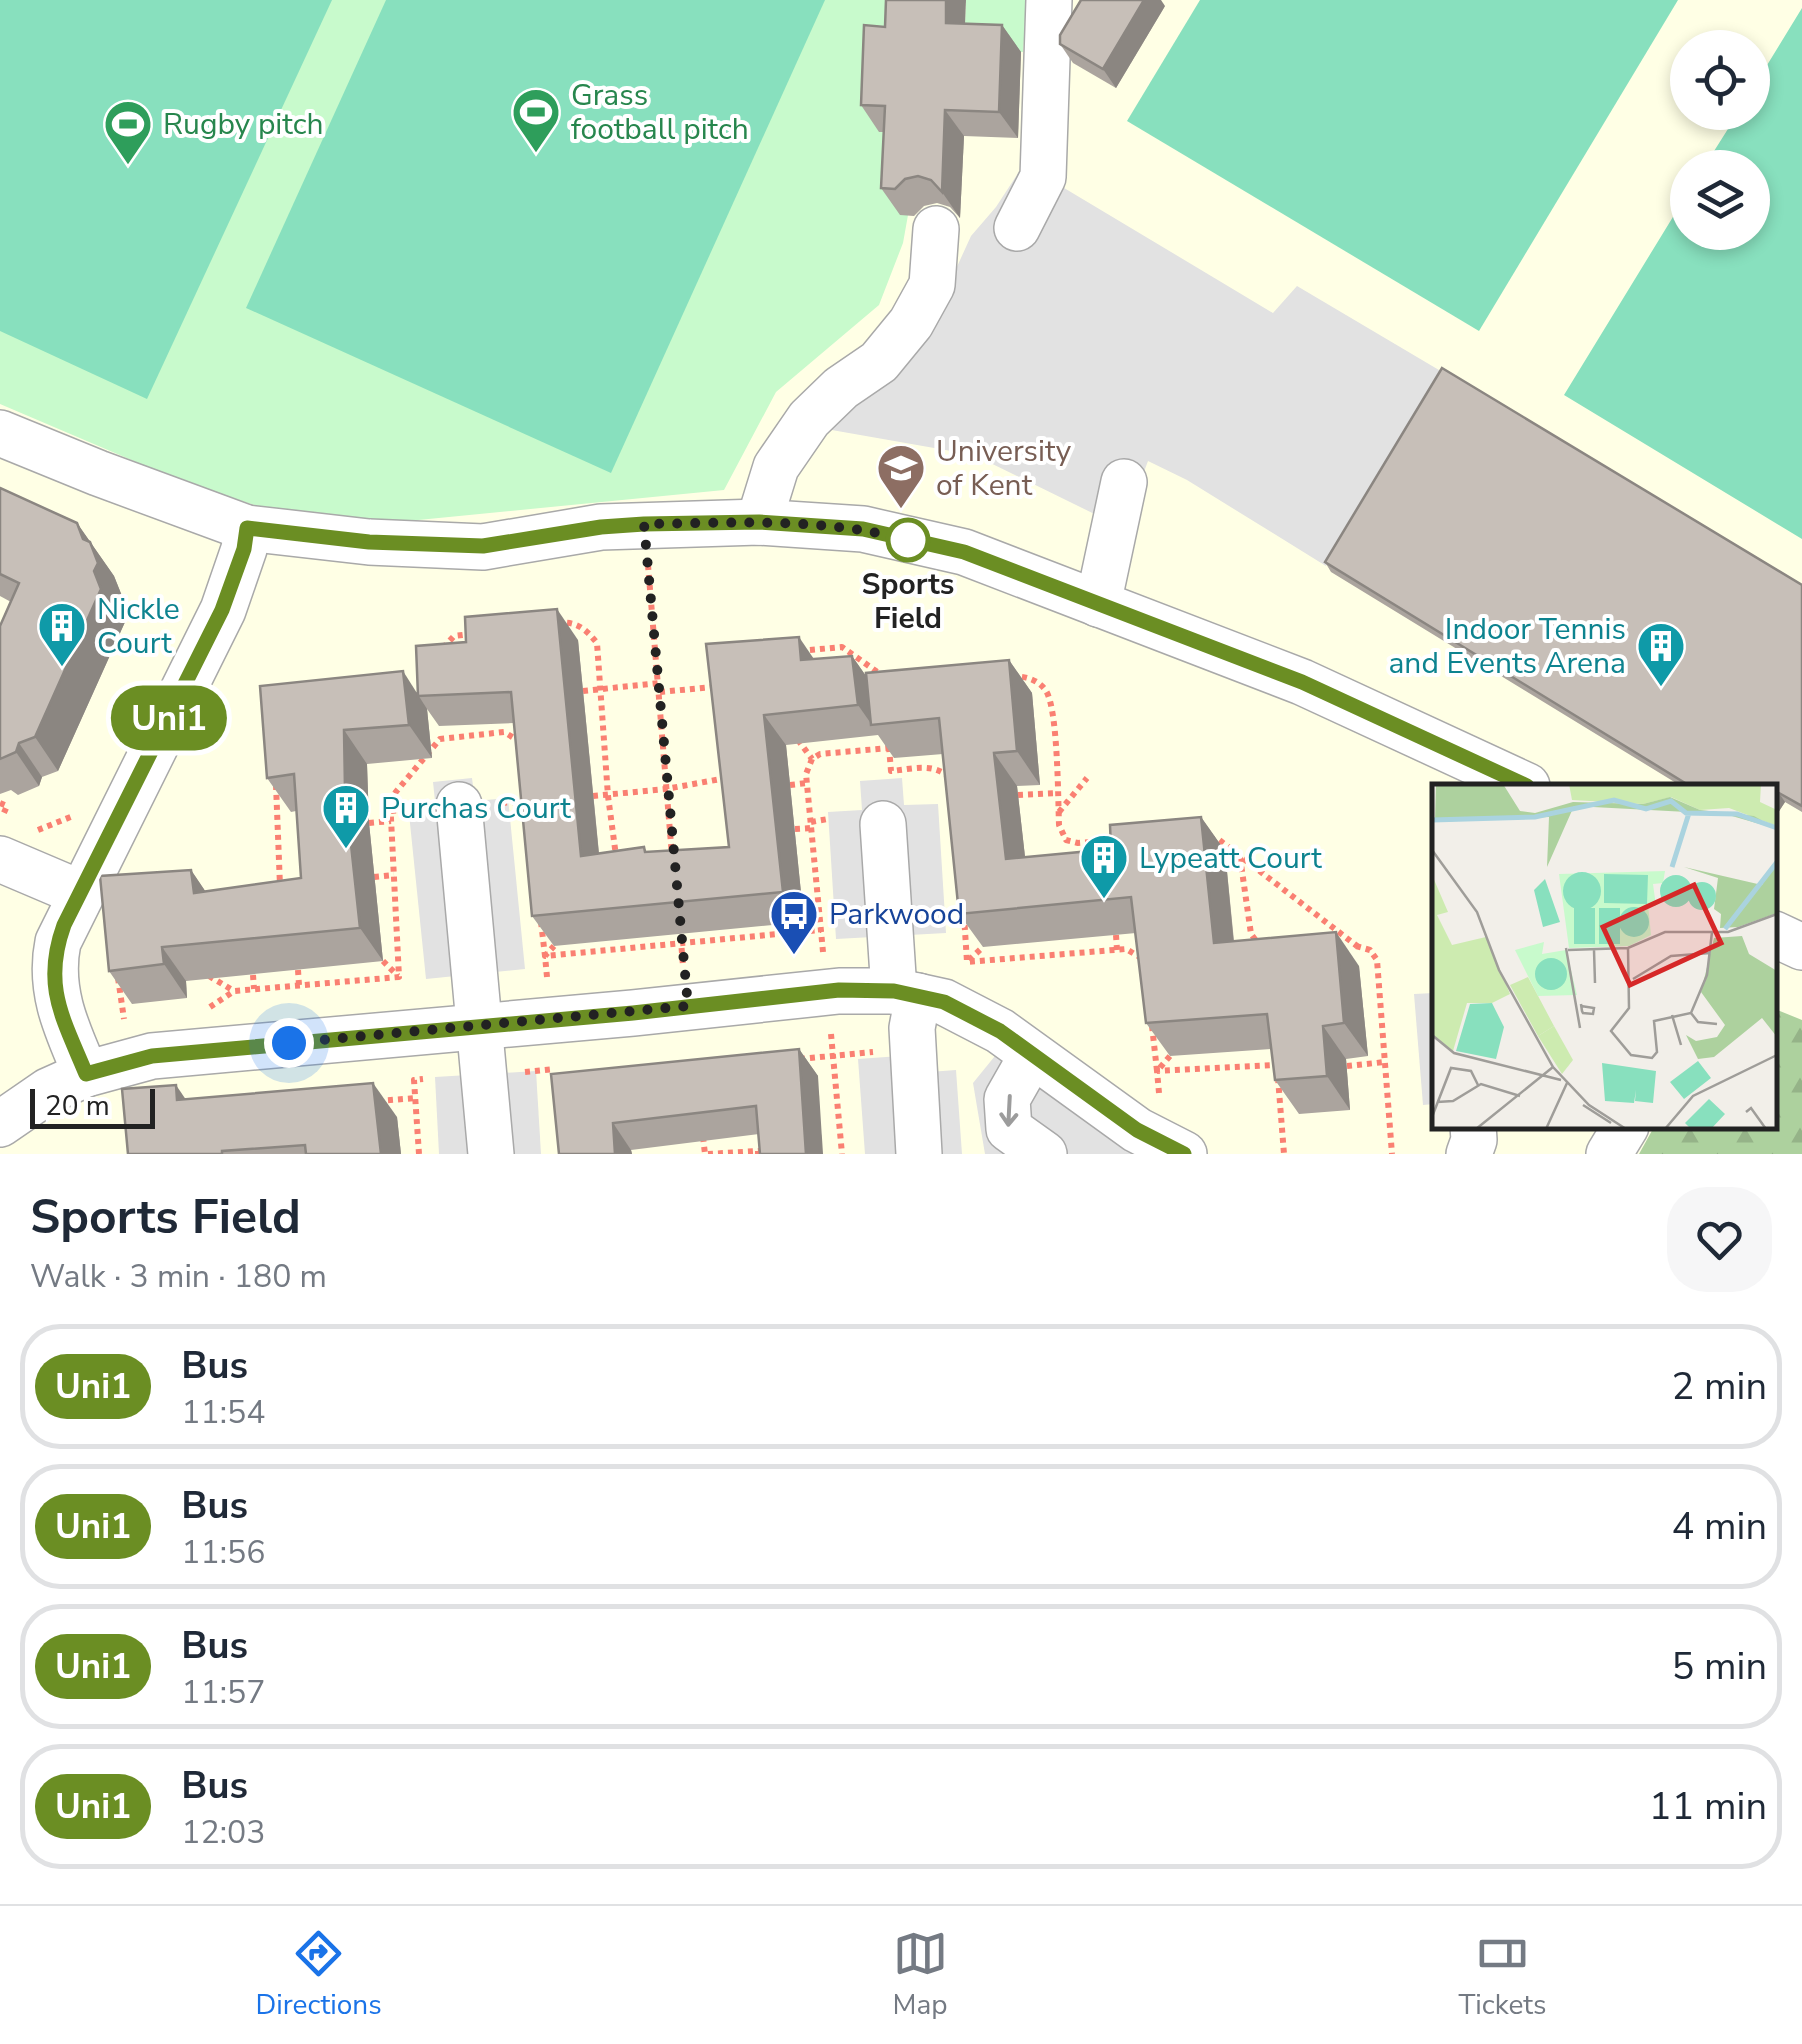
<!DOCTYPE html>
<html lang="en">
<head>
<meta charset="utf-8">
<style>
  :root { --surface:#fff; --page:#f6f6f7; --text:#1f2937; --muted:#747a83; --line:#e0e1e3; --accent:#1a73e8 }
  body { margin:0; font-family:"Nunito Sans",sans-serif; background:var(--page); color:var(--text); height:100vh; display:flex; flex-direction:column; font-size:38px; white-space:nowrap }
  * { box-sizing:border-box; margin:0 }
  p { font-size:32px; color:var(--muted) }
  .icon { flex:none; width:55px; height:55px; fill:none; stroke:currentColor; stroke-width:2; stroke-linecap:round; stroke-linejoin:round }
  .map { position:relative; height:1154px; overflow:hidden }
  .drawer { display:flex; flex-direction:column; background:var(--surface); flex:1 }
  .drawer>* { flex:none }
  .badge { padding:0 20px; border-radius:32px; font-size:35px; line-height:65px }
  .buttons { position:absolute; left:1670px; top:30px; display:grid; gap:20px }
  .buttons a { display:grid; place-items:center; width:100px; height:100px; border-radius:50%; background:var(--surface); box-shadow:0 5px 15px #0003; font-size:50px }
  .scale { position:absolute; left:30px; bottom:25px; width:125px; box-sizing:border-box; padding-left:10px; border:5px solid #222; border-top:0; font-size:28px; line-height:35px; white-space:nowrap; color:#222; -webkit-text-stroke:8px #fff; paint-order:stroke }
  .you { position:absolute; width:50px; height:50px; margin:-25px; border:8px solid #fff; border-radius:50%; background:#1a73e8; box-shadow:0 0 0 15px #1a73e833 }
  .map>.badge { position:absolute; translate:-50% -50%; box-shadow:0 0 0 5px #fff }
  .round { display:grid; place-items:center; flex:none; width:105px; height:105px; border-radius:40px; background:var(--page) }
  .head { display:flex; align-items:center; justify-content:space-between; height:170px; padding:0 30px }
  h1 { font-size:48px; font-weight:700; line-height:75px }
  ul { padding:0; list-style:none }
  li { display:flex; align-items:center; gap:30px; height:125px; margin:0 20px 15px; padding:0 10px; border:5px solid var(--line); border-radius:40px }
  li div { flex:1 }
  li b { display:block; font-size:38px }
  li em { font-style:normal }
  li .badge { min-width:110px; font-weight:700; text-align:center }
  .tab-bar { display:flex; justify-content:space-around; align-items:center; height:140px; border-top:2px solid var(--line); background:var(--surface); font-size:28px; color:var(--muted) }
  .tab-bar a { display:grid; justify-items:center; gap:5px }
  .tab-bar .selected { color:var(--accent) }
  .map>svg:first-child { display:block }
  .education { fill:#ffffe5; fill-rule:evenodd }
  .forest { fill:url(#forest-firs) }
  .park { fill:#c8facc }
  .pitch { fill:#88e0be }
  .parking { fill:#e2e2e2 }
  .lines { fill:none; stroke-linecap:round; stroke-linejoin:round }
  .minor-casing { stroke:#a9a9a9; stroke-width:48 }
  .path { stroke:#fa8072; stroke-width:6; stroke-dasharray:5 5; stroke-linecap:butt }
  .minor { stroke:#fff; stroke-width:45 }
  .wall { fill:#aba49e }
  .shaded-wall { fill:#8b8681 }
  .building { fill:#c7bfb8; stroke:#8b8681; stroke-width:2.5 }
  .oneway { stroke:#9c9c9c }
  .line-casing { stroke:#fff; stroke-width:22 }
  .line { stroke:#6b8e23; stroke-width:15 }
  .walk { stroke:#222; stroke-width:10; stroke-dasharray:0 18 }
  .stop-dot { fill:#fff; stroke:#6b8e23; stroke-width:5 }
  .labels { text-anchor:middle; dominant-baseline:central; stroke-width:8; stroke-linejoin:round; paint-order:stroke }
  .leisure-label { font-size:30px; fill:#27864d; stroke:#fff; text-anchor:start }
  .education-label { font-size:30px; fill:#785e54; stroke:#fff; text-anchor:start }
  .stop-label { font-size:30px; font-weight:bold; fill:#222; stroke:#fff }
  .culture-label { font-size:30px; fill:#0d838f; stroke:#fff; text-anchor:start }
  .transit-label { font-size:30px; fill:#164399; stroke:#fff; text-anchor:start }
  .inset-river { fill:none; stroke:#aad3df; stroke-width:5 }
  .inset-road { fill:none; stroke:#9f9d99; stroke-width:2.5 }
  .view { fill:#d62828; fill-opacity:0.15; stroke:#d62828; stroke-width:5 }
  .inset-edge { fill:none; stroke:#222; stroke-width:5 }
</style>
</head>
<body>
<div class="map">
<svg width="1802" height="1154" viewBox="0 0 1802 1154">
  <defs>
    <pattern id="forest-firs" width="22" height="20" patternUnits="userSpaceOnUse" patternTransform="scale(2.5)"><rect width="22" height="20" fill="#add19e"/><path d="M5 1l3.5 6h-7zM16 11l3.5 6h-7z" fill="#95b388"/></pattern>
  </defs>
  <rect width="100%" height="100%" fill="#f2efe9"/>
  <path class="education" d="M0 0H1802V1154H0ZM1688 48H1752V112H1688ZM1688 168H1752V232H1688ZM1434 786H1774V1126H1434Z"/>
  <path class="forest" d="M1775 1009 1802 1020V1154H1639L1654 1127 1774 1126Z"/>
  <g class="park">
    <path d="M0 0H906L900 215H908L903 243 879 305 776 392 724 490 398 522 267 509 183 482 0 404Z"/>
    <path d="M966 0H1027L1023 52 964 49Z"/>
  </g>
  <g class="pitch">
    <path d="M0 0H332L147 399 0 331Z"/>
    <path d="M386 0H825L611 473 246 308Z"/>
    <path d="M1200 0H1678L1479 331 1127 121Z"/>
    <path d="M1802 8V539L1564 395 1687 194 1688 232H1752V168L1704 167 1738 113 1752 112 1753 88Z"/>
  </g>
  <g class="parking">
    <path d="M1024 164 1273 313 1297 286 1444 373 1326 566 1187 480 1148 461 1123 528 974 455 826 429 945 293 971 236 996 207Z"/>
    <path d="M472 778 475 801 508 798 525 969 426 979 408 804 435 801 433 782Z"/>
    <path d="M902 778 904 805 938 804 946 933 836 939 828 812 862 810 860 781Z"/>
    <path d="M1434 993V1104L1423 1105 1414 994Z"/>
    <path d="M999 1051 1140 1154H985L973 1083Z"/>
    <path d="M914 1055 916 1073 956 1070 962 1154H865L858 1059Z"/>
    <path d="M536 1071 541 1154H439L435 1077Z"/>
  </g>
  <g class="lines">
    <g class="minor-casing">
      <g id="minor">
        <path d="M1017 228 1043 177 1049 0"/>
        <path d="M0 433 98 473 247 528 369 542 483 547 601 527 759 522 863 529 964 552 1302 682 1527 786"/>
        <path d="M759 522 776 467 809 419 841 388 879 362 911 323 932 285 936 229"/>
        <path d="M1098 604 1124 482"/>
        <path d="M459 805 491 1154"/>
        <path d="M883 824 894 991"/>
        <path d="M0 859 80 893"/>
        <path d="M1774 934 1802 947"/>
        <path d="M918 996 912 1028 919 1154"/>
        <path d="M1032 1055 1007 1099 1009 1129 1044 1154"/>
        <path d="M86 1074C67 1030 48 991 58 942L223 610 244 549 247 528"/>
        <path d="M0 1124 48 1091 86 1074 152 1056 633 1013 839 991H894L944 1002 1000 1031 1137 1130 1184 1154"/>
        <path d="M1469 1154 1474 1140 1473 1126"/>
        <path d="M1609 1154 1626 1126"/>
      </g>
    </g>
    <g class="path">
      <path d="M648 565 672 856"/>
      <path d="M557 623C576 621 585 628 597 643L608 796 616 856"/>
      <path d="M443 648 454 636 470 634"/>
      <path d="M800 651 842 647 883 676"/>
      <path d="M1012 677C1024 675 1039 680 1046 691 1058 709 1058 799 1059 825L1066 840 1078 843 1117 840"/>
      <path d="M583 691 659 683"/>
      <path d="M660 692 713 687"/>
      <path d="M798 740 812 759"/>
      <path d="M889 747 891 771C913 769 933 762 950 778"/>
      <path d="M276 785 280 886"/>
      <path d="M790 785 807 783"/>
      <path d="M1018 795 1057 793"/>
      <path d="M593 796 666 789 726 778"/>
      <path d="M0 803 7 806 2 817"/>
      <path d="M502 803 527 801"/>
      <path d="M391 811 419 808"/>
      <path d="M1059 812 1087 778"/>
      <path d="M811 822 828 819"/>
      <path d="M369 823 391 821"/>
      <path d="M795 829 812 828"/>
      <path d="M38 830 73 816"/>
      <path d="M1210 839H1218L1357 946"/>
      <path d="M1240 857 1251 934 1260 946"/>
      <path d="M374 877 394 875"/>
      <path d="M964 915 967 962 1126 949 1143 959"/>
      <path d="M541 922 545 956 821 930"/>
      <path d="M680 928 683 966"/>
      <path d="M1116 935 1117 950"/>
      <path d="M1356 946 1370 950 1377 960 1392 1154"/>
      <path d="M823 952 806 774 812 759 820 754 889 748"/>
      <path d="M969 960 983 947"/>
      <path d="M383 961 398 976"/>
      <path d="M298 970 299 985"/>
      <path d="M253 975 254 989"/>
      <path d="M209 976 234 991"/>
      <path d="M547 977 545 956 554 946"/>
      <path d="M118 978 124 1019"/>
      <path d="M210 1007 234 991 399 977 390 799 440 739 504 732 519 741"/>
      <path d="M1152 1026 1157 1071 1170 1056"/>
      <path d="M831 1034 842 1154"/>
      <path d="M800 1059 873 1052"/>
      <path d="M1347 1066 1385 1062"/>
      <path d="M525 1072 554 1069"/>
      <path d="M1278 1078 1284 1154"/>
      <path d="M1159 1093 1157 1071 1277 1065"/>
      <path d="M378 1101 416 1098"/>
      <path d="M703 1137 705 1154"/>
      <path d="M419 1154 414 1080 423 1079"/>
      <path d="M708 1154 758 1151V1154"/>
    </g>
    <use href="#minor" class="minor"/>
  </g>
  <g class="wall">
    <path d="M1165 6 1116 88 1073 63 1060 44Z"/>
    <path d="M965 23 1002 25 1021 52 1018 138 964 136 960 218 950 207 937 203 924 206 914 216 900 215 881 188 884 132H879L861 105 885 27Z"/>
    <path d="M0 488 77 523 114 576 122 596 118 605 125 622 58 771 42 777 39 786 18 795 11 790 0 794V626L11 602 0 596Z"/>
    <path d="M1325 562 1802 585V812L1785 802 1774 819V786H1681L1331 572Z"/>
    <path d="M578 640 599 853 644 847 647 852 729 847 706 644 814 659 852 656 866 676 1009 660 1032 693 1040 785 1017 786 1025 857 1111 849 1201 817 1225 851 1234 941 1359 966 1368 1056 1346 1059 1350 1110 1299 1114 1275 1080 1271 1049 1170 1056 1146 1023 1136 933 983 947 959 914 943 754 894 758 878 735 786 745 804 922 554 946 532 916 514 723 439 726 427 709 432 758 367 764 369 823 383 961 186 981 187 998 132 1004 109 971 191 870 205 891 301 878 296 811 291 812 267 778 260 686 418 692Z"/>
    <path d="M799 1049 818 1076 759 1134 631 1150 632 1154H559L551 1074Z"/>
    <path d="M186 1100 397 1117 401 1154H128Z"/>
  </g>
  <g class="shaded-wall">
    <path d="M946 0H966L964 49 946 23Z"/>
    <path d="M1144 0H1161L1165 6 1116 88 1103 69Z"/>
    <path d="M1002 25 1021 52 1018 138 999 112Z"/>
    <path d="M945 110 964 136 960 218 942 192Z"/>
    <path d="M77 523 114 576 122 596 118 605 125 622 58 771 35 737 94 571Z"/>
    <path d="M557 609 578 640 602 886 581 856Z"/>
    <path d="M799 637 820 668 801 660Z"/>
    <path d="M852 656 873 686 872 725 858 705Z"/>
    <path d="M1009 660 1032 693 1040 785 1017 751Z"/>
    <path d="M403 671 427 709 432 758 409 725Z"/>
    <path d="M764 715 786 745 804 922 783 892Z"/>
    <path d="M344 730 367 764 369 823 383 961 360 928 345 789Z"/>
    <path d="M19 743 42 777 39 786 16 752Z"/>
    <path d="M994 753 1017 786 1029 892 1006 859Z"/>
    <path d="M1779 793 1785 802 1774 819V799Z"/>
    <path d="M1201 817 1225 851 1237 977 1214 943Z"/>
    <path d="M191 870 214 904 194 893Z"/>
    <path d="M1336 932 1359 966 1368 1056 1344 1023Z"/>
    <path d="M162 947 186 981 187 998 164 964Z"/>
    <path d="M1323 1026 1346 1059 1350 1110 1327 1076Z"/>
    <path d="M799 1049 818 1076 823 1154H806Z"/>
    <path d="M373 1083 397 1117 401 1154H381Z"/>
    <path d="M176 1085 199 1119 177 1100Z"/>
    <path d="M613 1123 631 1150 632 1154H615Z"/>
  </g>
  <g class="building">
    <path d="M886 0H946V23L1002 25 999 112 945 110 942 192 931 180 918 176 905 179 895 189 881 188 885 106 861 105 864 25 885 27Z"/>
    <path d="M1081 0H1144L1103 69 1060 44V35Z"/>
    <path d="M1442 368 1802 585V806L1779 793 1774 799V786H1690L1325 562Z"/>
    <path d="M0 488 77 523 83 539 90 542 98 563 94 571 101 589 35 737 19 743 16 752 0 759V626L19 583 0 574Z"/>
    <path d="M557 609 581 856 644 847 645 852 729 847 706 644 799 637 801 660 852 656 858 705 764 715 783 892 532 916 511 692 418 696 416 646 466 642 465 617Z"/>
    <path d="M1009 660 1017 751 994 753 1006 859 1111 849 1110 825 1201 817 1214 943 1336 932 1344 1023 1323 1026 1327 1076 1275 1080 1267 1014 1146 1023 1131 897 959 914 939 718 871 725 866 673Z"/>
    <path d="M403 671 409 725 344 730 345 789 360 928 162 947 164 964 109 971 100 876 191 870 194 893 301 878 294 774 267 778 260 686Z"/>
    <path d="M799 1049 806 1154H760L756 1106 613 1123 615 1154H559L551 1074Z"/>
    <path d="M373 1083 381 1154H306L305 1145 222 1151V1154H128L122 1089 176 1085 177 1100Z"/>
  </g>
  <defs><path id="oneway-shaft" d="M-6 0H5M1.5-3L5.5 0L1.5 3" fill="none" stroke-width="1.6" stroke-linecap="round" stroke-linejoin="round" transform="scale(2.5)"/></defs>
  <use class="oneway" href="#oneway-shaft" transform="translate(1009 1111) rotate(93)"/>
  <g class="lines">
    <g class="line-casing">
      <path id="line" d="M1184 1154 1137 1130 1000 1031 944 1002 894 991 839 990 633 1013 152 1056 86 1074C63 1018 42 986 64 925L222 610 244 549 247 528 369 542 483 546 601 527 644 524 759 522 863 529 964 552 1302 682 1527 786"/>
    </g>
    <use href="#line" class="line"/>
    <path class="walk" d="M289 1043 688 1006 644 524C732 523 823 517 908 540"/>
  </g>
  <defs>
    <g id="stadium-pin" transform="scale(2.5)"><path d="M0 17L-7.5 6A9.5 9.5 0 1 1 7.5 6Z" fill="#2e9e5b" stroke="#fff"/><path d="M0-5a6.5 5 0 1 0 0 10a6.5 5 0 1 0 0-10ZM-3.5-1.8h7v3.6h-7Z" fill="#fff"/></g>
    <g id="university-pin" transform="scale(2.5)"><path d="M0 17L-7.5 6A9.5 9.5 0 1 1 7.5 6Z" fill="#8d6e63" stroke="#fff"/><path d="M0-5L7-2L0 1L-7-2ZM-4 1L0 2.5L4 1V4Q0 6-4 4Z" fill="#fff"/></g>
    <g id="building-pin" transform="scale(2.5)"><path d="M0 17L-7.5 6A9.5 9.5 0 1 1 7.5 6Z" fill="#0f9aa8" stroke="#fff"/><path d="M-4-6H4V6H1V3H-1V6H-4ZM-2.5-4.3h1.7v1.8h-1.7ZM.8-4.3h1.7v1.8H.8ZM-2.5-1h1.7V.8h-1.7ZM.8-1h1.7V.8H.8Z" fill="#fff"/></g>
    <g id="bus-pin" transform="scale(2.5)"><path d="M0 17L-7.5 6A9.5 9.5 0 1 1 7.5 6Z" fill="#1a4fb4" stroke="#fff"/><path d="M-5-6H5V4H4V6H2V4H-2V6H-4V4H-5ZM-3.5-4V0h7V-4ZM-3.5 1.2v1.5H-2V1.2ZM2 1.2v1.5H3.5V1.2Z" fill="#fff"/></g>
  </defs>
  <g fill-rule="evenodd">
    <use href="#stadium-pin" x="536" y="112"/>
    <use href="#stadium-pin" x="128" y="124"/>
    <use href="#university-pin" x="901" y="468"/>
    <use href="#building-pin" x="62" y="626"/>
    <use href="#building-pin" x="1661" y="646"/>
    <use href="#building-pin" x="346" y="808"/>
    <use href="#building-pin" x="1104" y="858"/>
    <use href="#bus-pin" x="794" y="914"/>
  </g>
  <circle class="stop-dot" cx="908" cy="540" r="20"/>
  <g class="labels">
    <g class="leisure-label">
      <text x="571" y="95">Grass<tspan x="571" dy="34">football pitch</tspan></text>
      <text x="163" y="124">Rugby pitch</text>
    </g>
    <g class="education-label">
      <text x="936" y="451">University<tspan x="936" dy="34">of Kent</tspan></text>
    </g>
    <g class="stop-label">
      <text x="908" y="584">Sports<tspan x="908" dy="34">Field</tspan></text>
    </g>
    <g class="culture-label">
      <text x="97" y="609">Nickle<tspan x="97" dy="34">Court</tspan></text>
      <text x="1626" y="629" text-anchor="end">Indoor Tennis<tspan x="1626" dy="34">and Events Arena</tspan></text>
      <text x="381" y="808">Purchas Court</text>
      <text x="1139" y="858">Lypeatt Court</text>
    </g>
    <g class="transit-label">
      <text x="829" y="914">Parkwood</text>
    </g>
  </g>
  <g transform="translate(1432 784)">
    <rect width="345" height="345" fill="#f2efe9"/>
    <path d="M137 0H329L328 18 345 26V42L297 24 268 26 239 13 211 20 140 16ZM0 91 16 128 5 131 20 161 54 153 78 210 60 219H35L21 267 0 250ZM96 193 122 242 106 252 78 201Z" fill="#cdebb0"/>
    <path d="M4 0H71L88 27 103 29 141 18 211 20 238 13 268 26 322 32 345 45 293 30 142 22 115 83 117 33 3 38ZM345 75V129L306 143 288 144 289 130 282 125 286 94 252 83 330 101ZM310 152 317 170 345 187V253L330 234 282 273 266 275 254 251 264 257 285 253 293 241 269 208 282 154Z" fill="#add19e"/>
    <path d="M233 87 231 99 221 100 224 122 216 120 219 151 197 162 137 164 127 90ZM112 158 110 170 134 166 145 211 106 212 83 166Z" fill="#c8facc"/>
    <path d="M122 242 141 276 130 290 106 252Z" fill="#cdebb0"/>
    <path d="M131 107a19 19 0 1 1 38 0a19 19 0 1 1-38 0ZM172 90 216 91 215 120 172 119ZM228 107a16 16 0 1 1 32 0a16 16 0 1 1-32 0ZM113 95 128 138 111 143 102 106ZM256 112a14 14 0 1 1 28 0a14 14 0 1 1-28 0ZM187 138a15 15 0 1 1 30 0a15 15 0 1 1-30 0ZM142 124H163V160H142ZM167 124H188V160H167ZM103 190a16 16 0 1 1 32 0a16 16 0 1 1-32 0ZM60 219 72 243 64 275 24 267 38 220ZM266 277 279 294 252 315 238 298ZM170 279 224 287 221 319 203 317 204 306 202 319 173 317ZM277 315 293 330 279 345H259L253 339Z" fill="#88e0be"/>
    <path class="inset-river" d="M0 36 103 33 182 16 214 25 239 17 254 29 305 30 345 44M240 83 257 29M293 145 345 78"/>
    <path class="inset-road" d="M0 66 45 128 67 186 121 283 157 321 194 345M134 164 148 244M196 164 197 224 179 247 199 271 220 274 225 268 222 237 259 229 275 191 280 148M136 166 196 164 233 148H296L345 130M162 166 163 199M201 195 239 172 278 169M149 220 150 227 151 229 161 230 162 224 149 222M259 229 266 238 285 240M240 231 249 261M0 251 22 269 129 296M5 318 21 317 49 300 88 312M151 321 179 339M314 328 319 324 334 345M0 333 19 284 39 287 46 301M44 345 121 283M114 345 135 299M233 345 261 312 345 271"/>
    <path class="view" d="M262 101 289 159 198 201 171 143Z"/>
    <rect width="345" height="345" class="inset-edge"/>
  </g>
</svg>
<div class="buttons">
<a><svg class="icon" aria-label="locate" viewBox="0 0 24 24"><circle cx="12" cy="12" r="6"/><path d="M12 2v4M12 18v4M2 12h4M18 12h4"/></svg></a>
<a><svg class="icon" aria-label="layers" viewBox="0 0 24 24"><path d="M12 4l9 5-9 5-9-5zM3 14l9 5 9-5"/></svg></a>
</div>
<div class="scale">20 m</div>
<div class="you" style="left:289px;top:1043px"></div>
<b class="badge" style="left:169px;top:718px;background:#6b8e23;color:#fff">Uni1</b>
</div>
<section class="drawer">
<div class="head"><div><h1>Sports Field</h1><p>Walk · 3 min · 180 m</p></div><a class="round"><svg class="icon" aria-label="heart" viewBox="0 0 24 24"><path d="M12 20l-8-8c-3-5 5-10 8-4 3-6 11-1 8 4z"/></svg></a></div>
<ul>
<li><span class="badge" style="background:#6b8e23;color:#fff">Uni1</span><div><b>Bus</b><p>11:54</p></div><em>2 min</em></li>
<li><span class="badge" style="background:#6b8e23;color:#fff">Uni1</span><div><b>Bus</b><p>11:56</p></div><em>4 min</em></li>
<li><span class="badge" style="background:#6b8e23;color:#fff">Uni1</span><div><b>Bus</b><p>11:57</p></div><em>5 min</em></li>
<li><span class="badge" style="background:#6b8e23;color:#fff">Uni1</span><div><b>Bus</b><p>12:03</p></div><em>11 min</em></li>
</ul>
</section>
<nav class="tab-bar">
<a class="selected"><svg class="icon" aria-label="directions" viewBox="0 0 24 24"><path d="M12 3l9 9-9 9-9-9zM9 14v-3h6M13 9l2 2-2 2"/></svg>Directions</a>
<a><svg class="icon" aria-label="map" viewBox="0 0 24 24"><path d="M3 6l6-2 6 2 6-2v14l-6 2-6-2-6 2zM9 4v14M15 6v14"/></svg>Map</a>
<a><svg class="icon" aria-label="tickets" viewBox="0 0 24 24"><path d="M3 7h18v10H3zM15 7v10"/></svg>Tickets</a>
</nav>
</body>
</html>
